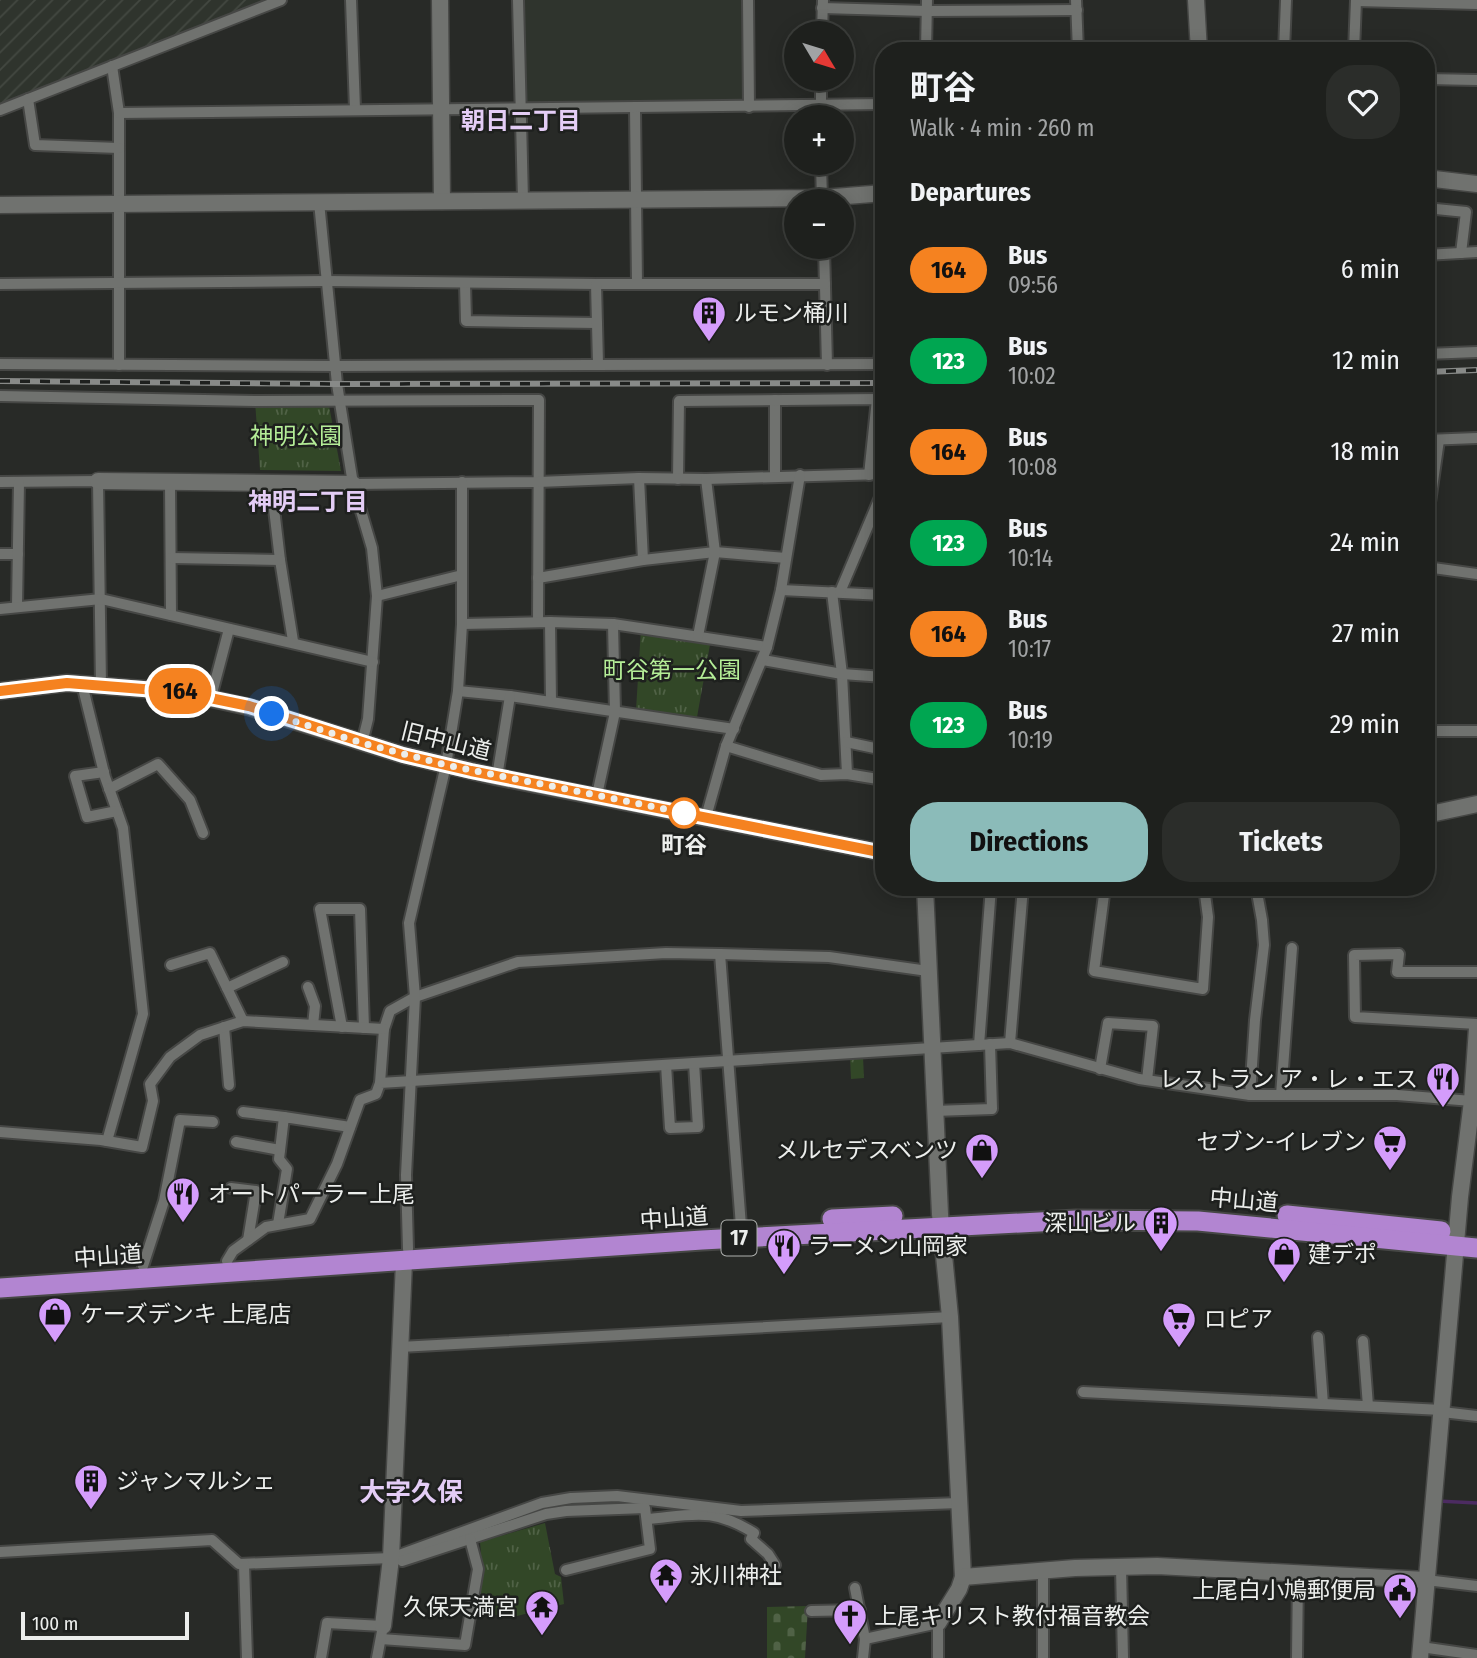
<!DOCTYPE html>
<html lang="en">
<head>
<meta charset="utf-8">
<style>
  :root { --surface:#1e201d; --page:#2b2d2a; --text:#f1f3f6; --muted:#a1a3a4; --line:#3c3e3b; --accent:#8bbbb9 }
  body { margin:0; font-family:"Fira Sans Condensed","Noto Sans JP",sans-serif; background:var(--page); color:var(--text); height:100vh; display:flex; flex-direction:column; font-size:26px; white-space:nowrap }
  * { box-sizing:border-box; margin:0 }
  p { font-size:23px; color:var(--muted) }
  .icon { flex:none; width:38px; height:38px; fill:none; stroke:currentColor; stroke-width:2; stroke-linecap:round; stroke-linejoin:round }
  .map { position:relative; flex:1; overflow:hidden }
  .details { position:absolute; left:875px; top:42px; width:560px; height:854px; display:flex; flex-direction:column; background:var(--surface); border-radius:28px; box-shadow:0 4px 18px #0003,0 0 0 2px var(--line) }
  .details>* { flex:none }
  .badge { padding:0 14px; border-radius:23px; font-size:24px; line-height:46px }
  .needle { width:46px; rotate:128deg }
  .controls { position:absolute; left:784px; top:21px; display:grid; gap:14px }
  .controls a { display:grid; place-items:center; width:70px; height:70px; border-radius:50%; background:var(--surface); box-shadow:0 4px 18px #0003,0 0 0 2px var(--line); font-size:35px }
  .scale { position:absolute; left:21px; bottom:18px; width:168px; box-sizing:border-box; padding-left:7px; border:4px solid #eceeec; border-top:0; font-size:19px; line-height:24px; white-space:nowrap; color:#eceeec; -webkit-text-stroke:5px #1e201e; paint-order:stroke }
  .you { position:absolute; width:35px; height:35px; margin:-18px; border:5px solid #fff; border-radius:50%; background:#1a73e8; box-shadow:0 0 0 10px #1a73e833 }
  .map>.badge { position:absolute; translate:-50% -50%; box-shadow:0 0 0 4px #fff }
  h2 { padding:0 35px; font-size:26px; line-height:63px }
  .round { display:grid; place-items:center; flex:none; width:74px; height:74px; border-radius:28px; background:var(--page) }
  .summary { display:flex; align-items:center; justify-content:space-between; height:119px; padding:0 35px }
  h1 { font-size:33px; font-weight:700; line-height:52px }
  .button { display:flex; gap:14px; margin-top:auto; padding:14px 35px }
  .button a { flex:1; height:80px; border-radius:28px; background:var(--accent); color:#111; font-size:28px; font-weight:700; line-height:80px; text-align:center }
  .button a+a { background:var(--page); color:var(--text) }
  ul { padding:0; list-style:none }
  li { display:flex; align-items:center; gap:21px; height:91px; padding:0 35px }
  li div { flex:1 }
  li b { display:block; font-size:26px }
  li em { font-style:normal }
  li .badge { min-width:77px; font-weight:700; text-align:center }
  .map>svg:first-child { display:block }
  .built { fill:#2f342d }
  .industrial { fill:url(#industrial-furrows) }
  .cemetery { fill:url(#cemetery-stones) }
  .park { fill:url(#park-tufts) }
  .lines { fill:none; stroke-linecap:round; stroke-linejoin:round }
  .stream { stroke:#4c2b61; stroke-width:3.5 }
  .street-casing { stroke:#464745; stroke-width:14 }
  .secondary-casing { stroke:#464745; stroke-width:19 }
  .highway-casing { stroke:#464745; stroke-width:23 }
  .street { stroke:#70726f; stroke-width:10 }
  .secondary { stroke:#70726f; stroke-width:16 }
  .highway { stroke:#b285d1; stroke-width:19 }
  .rail-casing { stroke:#888a88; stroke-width:6 }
  .rail { stroke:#1e201e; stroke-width:3.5; stroke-dasharray:10; stroke-linecap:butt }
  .line-casing { stroke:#fff; stroke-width:16 }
  .line { stroke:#f58220; stroke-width:10 }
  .walk { stroke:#eceeec; stroke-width:7; stroke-dasharray:0 12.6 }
  .stop-dot { fill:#fff; stroke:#f58220; stroke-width:3.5 }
  .labels { text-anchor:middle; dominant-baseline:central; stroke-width:5; stroke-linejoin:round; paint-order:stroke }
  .shield { fill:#1e201e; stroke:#aeb0ae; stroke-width:2 }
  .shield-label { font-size:21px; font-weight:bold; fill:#eceeec }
  .poi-label { font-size:23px; fill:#eceeec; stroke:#1e201e; text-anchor:start }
  .park-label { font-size:23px; fill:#b4ed97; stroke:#1e201e }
  .street-label { font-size:23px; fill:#eceeec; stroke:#1e201e }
  .stop-label { font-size:23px; font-weight:bold; fill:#eceeec; stroke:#1e201e }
  .neighbourhood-label { font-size:24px; font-weight:bold; fill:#e4cdf6; stroke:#1e201e }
  .quarter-label { font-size:26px; font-weight:bold; fill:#e4cdf6; stroke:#1e201e }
</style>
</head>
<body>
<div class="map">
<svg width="1477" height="1658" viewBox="0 0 1477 1658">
  <defs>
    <pattern id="industrial-furrows" width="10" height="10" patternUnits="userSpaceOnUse" patternTransform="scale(1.75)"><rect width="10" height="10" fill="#2f342d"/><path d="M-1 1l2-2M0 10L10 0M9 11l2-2" fill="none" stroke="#434841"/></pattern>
    <pattern id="cemetery-stones" width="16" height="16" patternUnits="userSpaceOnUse" patternTransform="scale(1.75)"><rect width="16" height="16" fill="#324727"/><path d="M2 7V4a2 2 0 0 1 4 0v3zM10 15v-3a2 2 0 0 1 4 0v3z" fill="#506246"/></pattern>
    <pattern id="park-tufts" width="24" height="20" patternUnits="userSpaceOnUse" patternTransform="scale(1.75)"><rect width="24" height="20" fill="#324727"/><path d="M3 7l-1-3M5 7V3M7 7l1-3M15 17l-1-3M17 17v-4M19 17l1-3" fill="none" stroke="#506246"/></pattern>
  </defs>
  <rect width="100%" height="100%" fill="#282a27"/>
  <path class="built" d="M523 0H741L743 99 740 103 530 104 525 101Z"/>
  <path class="industrial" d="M0 0H267L0 107Z"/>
  <path class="cemetery" d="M808 1606 805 1658H767V1607Z"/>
  <g class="park">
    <path d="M328 400 341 471 260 470 255 401Z"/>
    <path d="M641 629 711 639 697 717 636 710Z"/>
    <path d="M850 1057H863L864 1078 851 1079Z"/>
    <path d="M545 1523 555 1574 561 1577 564 1604 517 1616 474 1614 482 1566 480 1542Z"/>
  </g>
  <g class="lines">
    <path class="stream" d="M1437 1501 1477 1503"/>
    <g class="street-casing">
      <g id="street">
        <path d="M351 0 355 109"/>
        <path d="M518 0 523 200"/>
        <path d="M748 0 749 107"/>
        <path d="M1076 0 1078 51"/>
        <path d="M1356 1 1477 4"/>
        <path d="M822 8 927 11 1077 10"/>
        <path d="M822 33 823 0"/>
        <path d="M926 51 927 0"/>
        <path d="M1284 51 1286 0"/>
        <path d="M1354 51 1356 0"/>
        <path d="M112 66 119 113V365"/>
        <path d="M1426 79 1477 80"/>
        <path d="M28 99 35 145 119 148"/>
        <path d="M635 108 637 284"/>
        <path d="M0 110 281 0"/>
        <path d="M119 113 884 104"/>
        <path d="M821 117V79"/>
        <path d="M821 163 822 201"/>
        <path d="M319 202 337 384 353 484 372 548 377 596 368 719 362 743"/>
        <path d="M1426 208 1466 212 1461 253"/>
        <path d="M824 247 827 365"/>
        <path d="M1426 255 1477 252"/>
        <path d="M465 283 466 321 597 323"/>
        <path d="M0 284 326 281 596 284H825"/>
        <path d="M596 284 598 364"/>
        <path d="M1426 354 1477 352"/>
        <path d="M0 364 335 366 884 364"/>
        <path d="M879 364 884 311"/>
        <path d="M0 396 255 401 539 400 538 622"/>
        <path d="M1426 440 1477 438"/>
        <path d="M775 476V400"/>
        <path d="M639 478 643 560"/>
        <path d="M678 479 679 401 877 399 869 475"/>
        <path d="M0 482 98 481 101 685"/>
        <path d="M170 483 171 615"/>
        <path d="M271 483 280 560 293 641"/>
        <path d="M353 484 538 482 639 478 706 479 884 474"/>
        <path d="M1426 530 1439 440"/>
        <path d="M0 554H18"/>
        <path d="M171 558 280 560"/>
        <path d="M1426 567 1477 574"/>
        <path d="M538 578 643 560 715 552 786 558"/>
        <path d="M781 590 884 595"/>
        <path d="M832 592 842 674 847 774"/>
        <path d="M840 592 884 488"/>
        <path d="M377 596 462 575"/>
        <path d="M17 607 19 482"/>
        <path d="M0 609 101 599 373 662"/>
        <path d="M550 622 551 702"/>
        <path d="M462 624 550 622 613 624 767 647"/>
        <path d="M698 636 715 552 706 479"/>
        <path d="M763 660 842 674 884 677"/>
        <path d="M82 684 105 777 123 828 143 1014 107 1141"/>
        <path d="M458 691 510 696 734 729"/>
        <path d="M211 697 229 629"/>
        <path d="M1426 731H1477"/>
        <path d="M846 742 884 750"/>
        <path d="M726 746 821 775 847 774 884 780"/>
        <path d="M104 772 75 776 87 817 117 811"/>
        <path d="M497 777 510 696"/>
        <path d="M109 789 158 764 190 800 203 833"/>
        <path d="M597 795 615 712 613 624"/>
        <path d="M706 817 726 746 767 647 781 590 800 475"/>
        <path d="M1105 887 1094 971 1203 989 1208 917 1204 887"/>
        <path d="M720 954 741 1226"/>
        <path d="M171 965 210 953 243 1021"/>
        <path d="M1477 972H1397L1399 954 1354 955 1355 1017 1477 1024"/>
        <path d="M308 987 315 1006 313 1025"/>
        <path d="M227 988 283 962"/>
        <path d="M224 1027 229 1085"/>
        <path d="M342 1027 320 909H360L364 1028"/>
        <path d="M1010 1043 1023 887"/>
        <path d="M979 1045 991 887"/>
        <path d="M666 1065 670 1128 698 1127 694 1063"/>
        <path d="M1100 1069 1108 1023 1153 1026 1147 1080"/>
        <path d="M380 1083 384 1029 390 1011 415 997 518 962 666 953 720 954 829 957 928 971"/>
        <path d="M1250 1095 1255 1020 1264 945 1262 920 1256 887"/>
        <path d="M1281 1095 1292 948"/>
        <path d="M934 1111 992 1109 990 1044"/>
        <path d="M243 1112 284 1117"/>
        <path d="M0 1132 101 1140 142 1147 153 1101 150 1084 170 1057 200 1035 243 1021 384 1029"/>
        <path d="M236 1142 280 1150"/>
        <path d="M231 1188 256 1191 248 1240"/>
        <path d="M278 1224 287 1169 279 1159 284 1117 350 1127"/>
        <path d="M408 1249 406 1175 415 997 409 923 446 765 458 691 462 624V482"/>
        <path d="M227 1261 233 1251 266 1227 310 1219 337 1164 360 1100 376 1094 380 1083 1010 1043 1139 1079 1250 1095H1397L1472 1101"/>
        <path d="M143 1266 164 1201 180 1120 213 1122"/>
        <path d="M1318 1337 1323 1404"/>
        <path d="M1363 1341 1368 1406"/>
        <path d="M400 1347 950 1317"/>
        <path d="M1083 1392 1442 1410"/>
        <path d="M1442 1412 1477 1416"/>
        <path d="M647 1519C693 1515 713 1507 754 1533L751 1539 768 1554 775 1565"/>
        <path d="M0 1552 212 1540 239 1564 391 1558 542 1503 571 1498 617 1496 741 1511 959 1503"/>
        <path d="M402 1561 546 1514 566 1511 645 1508 650 1549 566 1570"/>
        <path d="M244 1564 247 1658"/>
        <path d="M1121 1567 1123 1658"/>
        <path d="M1426 1580 1477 1586"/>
        <path d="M855 1588 865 1639"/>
        <path d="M811 1611 860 1610"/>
        <path d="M381 1639 465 1645 478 1569 470 1539"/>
        <path d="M1421 1647 1477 1655"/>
        <path d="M321 1658 327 1623 383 1626 377 1658"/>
        <path d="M863 1658 865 1639 938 1623V1658"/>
        <path d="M1043 1658V1571"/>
        <path d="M1297 1658 1298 1573"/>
      </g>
    </g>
    <g class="secondary-casing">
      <g id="secondary">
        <path d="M440 0 442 201"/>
        <path d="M1196 0 1199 51"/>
        <path d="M1426 178 1477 184"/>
        <path d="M0 205 822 198 884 193"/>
        <path d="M98 481 353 484"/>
        <path d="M0 691 67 683 181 692 249 707 403 755 497 777 884 853"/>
        <path d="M1426 815 1477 804"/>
        <path d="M925 887 940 1214 950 1317 963 1577 959 1589 938 1623"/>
        <path d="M963 1577 1075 1568 1157 1566 1426 1580"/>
        <path d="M383 1626 391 1558 404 1262"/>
        <path d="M1420 1658 1460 1197 1472 1101 1477 1028"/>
      </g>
    </g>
    <g class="highway-casing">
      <g id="highway">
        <path d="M1287 1215 1441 1231"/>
        <path d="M832 1219 893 1216"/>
        <path d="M0 1288 702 1240 1076 1220 1198 1221 1477 1248"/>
      </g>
    </g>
    <use href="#street" class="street"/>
    <use href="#secondary" class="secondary"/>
    <use href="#highway" class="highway"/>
    <g class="rail-casing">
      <g id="rail">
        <path d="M1426 372 1477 370"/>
        <path d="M0 381 337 384 884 383"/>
      </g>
    </g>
    <use href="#rail" class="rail"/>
  </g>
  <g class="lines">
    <g class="line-casing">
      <path id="line" d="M0 691 67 683 181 692 249 706 403 755 471 771 884 853"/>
    </g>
    <use href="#line" class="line"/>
    <path class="walk" d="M272 714 362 743 446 765 690 814 684 813"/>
  </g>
  <defs>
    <g id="building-pin" transform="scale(1.75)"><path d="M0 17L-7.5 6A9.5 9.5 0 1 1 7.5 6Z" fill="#d49cfb" stroke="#1e201e"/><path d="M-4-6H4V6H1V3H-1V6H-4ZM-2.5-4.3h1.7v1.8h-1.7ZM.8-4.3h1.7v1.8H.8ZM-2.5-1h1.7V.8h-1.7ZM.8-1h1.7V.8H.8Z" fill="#111"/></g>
    <g id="restaurant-pin" transform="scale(1.75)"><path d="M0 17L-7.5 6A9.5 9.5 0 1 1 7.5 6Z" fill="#d49cfb" stroke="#1e201e"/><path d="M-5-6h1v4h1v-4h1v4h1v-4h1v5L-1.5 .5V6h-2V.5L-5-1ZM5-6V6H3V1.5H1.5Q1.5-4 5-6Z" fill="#111"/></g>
    <g id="supermarket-pin" transform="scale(1.75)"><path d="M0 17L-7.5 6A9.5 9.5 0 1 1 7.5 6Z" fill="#d49cfb" stroke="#1e201e"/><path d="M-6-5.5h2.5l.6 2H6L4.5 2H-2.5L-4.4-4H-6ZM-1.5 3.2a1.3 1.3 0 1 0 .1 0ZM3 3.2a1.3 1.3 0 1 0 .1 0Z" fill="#111"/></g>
    <g id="shop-pin" transform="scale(1.75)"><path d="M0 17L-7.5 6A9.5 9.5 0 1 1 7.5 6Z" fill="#d49cfb" stroke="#1e201e"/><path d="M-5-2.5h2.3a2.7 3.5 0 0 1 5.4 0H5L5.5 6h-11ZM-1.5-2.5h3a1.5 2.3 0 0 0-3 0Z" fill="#111"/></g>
    <g id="temple-pin" transform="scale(1.75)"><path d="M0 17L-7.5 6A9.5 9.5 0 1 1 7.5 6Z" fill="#d49cfb" stroke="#1e201e"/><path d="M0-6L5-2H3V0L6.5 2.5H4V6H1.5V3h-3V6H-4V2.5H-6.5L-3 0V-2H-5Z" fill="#111"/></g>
    <g id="civic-pin" transform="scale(1.75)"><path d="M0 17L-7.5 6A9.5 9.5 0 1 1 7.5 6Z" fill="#d49cfb" stroke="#1e201e"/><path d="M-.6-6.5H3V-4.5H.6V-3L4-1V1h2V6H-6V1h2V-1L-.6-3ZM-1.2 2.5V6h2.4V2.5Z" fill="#111"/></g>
    <g id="church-pin" transform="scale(1.75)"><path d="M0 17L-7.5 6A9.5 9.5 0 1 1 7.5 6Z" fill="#d49cfb" stroke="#1e201e"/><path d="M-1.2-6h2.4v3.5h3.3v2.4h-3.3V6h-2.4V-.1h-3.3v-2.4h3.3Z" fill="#111"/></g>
  </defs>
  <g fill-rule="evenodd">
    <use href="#building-pin" x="709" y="313"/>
    <use href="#restaurant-pin" x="1443" y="1079"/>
    <use href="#supermarket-pin" x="1390" y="1142"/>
    <use href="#shop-pin" x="982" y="1150"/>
    <use href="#restaurant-pin" x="183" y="1194"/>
    <use href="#building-pin" x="1161" y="1223"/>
    <use href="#restaurant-pin" x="784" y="1246"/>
    <use href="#shop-pin" x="1284" y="1254"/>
    <use href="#shop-pin" x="55" y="1314"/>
    <use href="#supermarket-pin" x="1179" y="1319"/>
    <use href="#building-pin" x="91" y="1481"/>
    <use href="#temple-pin" x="666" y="1575"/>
    <use href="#civic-pin" x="1400" y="1590"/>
    <use href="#temple-pin" x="542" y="1607"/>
    <use href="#church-pin" x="850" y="1616"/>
  </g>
  <circle class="stop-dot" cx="684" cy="813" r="14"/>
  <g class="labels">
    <rect class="shield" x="721.5" y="1220.5" width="35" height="35" rx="5"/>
    <g class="shield-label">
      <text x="739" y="1238">17</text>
    </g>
    <g class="poi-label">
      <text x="734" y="313">ルモン桶川</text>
      <text x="1418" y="1079" text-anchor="end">レストラン ア・レ・エス</text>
      <text x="1366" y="1142" text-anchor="end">セブン-イレブン</text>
      <text x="958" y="1150" text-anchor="end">メルセデスベンツ</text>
      <text x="208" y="1194">オートパーラー上尾</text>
      <text x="1136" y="1223" text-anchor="end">深山ビル</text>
      <text x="808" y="1246">ラーメン山岡家</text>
      <text x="1308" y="1254">建デポ</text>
      <text x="80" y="1314">ケーズデンキ 上尾店</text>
      <text x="1204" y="1319">ロピア</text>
      <text x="116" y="1481">ジャンマルシェ</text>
      <text x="690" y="1575">氷川神社</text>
      <text x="1376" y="1590" text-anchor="end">上尾白小鳩郵便局</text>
      <text x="518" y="1607" text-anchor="end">久保天満宮</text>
      <text x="874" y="1616">上尾キリスト教付福音教会</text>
    </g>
    <g class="park-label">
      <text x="296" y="436">神明公園</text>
      <text x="672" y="670">町谷第一公園</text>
    </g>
    <g class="street-label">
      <text transform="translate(446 741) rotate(14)">旧中山道</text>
      <text transform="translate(1244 1200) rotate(5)">中山道</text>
      <text transform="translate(674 1218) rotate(-4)">中山道</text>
      <text transform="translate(108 1256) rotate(-4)">中山道</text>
    </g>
    <g class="stop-label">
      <text x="684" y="845">町谷</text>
    </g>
    <g class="neighbourhood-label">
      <text x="521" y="121">朝日二丁目</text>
      <text x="308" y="502">神明二丁目</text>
    </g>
    <g class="quarter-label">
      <text x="411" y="1492">大字久保</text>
    </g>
  </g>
</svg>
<div class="controls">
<a><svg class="needle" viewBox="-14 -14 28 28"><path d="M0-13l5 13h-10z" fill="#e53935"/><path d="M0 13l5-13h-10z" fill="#a1a3a4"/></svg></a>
<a>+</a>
<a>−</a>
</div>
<div class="scale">100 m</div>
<div class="you" style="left:272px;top:714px"></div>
<b class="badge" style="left:180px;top:691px;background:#f58220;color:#111">164</b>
<section class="details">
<div class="summary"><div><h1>町谷</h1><p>Walk · 4 min · 260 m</p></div><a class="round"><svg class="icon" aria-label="heart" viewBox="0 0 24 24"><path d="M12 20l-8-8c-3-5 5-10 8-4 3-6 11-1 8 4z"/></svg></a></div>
<h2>Departures</h2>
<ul>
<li><span class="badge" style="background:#f58220;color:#111">164</span><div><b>Bus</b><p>09:56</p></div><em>6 min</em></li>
<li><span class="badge" style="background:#00a651;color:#fff">123</span><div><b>Bus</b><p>10:02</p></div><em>12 min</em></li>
<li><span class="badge" style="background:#f58220;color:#111">164</span><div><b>Bus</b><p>10:08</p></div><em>18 min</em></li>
<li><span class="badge" style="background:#00a651;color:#fff">123</span><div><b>Bus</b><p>10:14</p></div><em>24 min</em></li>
<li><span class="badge" style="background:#f58220;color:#111">164</span><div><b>Bus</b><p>10:17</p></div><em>27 min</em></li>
<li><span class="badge" style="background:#00a651;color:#fff">123</span><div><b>Bus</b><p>10:19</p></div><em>29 min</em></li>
</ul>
<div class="button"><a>Directions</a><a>Tickets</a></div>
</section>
</div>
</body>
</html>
